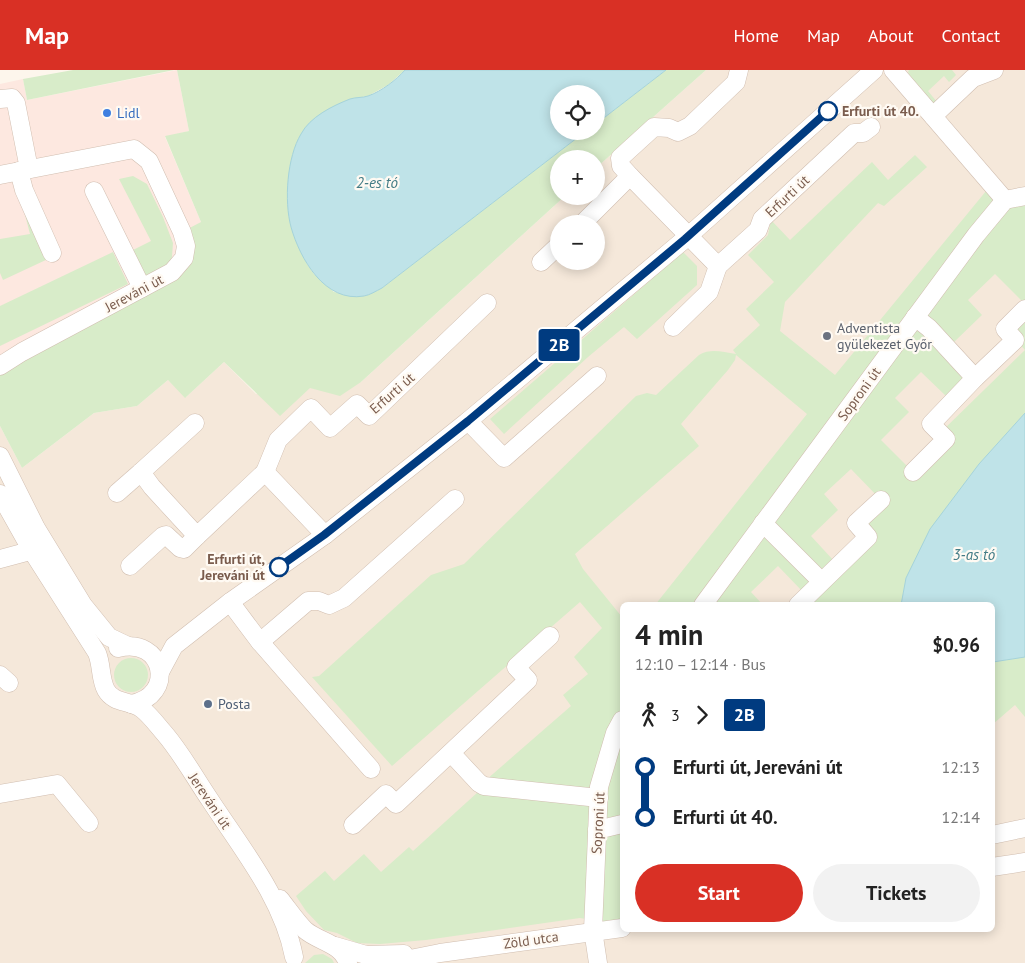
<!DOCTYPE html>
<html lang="en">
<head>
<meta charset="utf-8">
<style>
  :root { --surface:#fff; --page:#f2f2f2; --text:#222; --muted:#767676; --accent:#d93025 }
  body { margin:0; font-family:"PT Sans",sans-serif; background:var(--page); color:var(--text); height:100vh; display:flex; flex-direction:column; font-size:19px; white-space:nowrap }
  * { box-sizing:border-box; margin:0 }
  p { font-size:16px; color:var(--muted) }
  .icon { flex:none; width:28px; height:28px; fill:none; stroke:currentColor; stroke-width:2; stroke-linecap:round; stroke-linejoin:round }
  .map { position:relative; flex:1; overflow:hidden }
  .details { position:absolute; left:620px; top:532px; width:375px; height:330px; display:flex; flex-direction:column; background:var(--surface); border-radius:8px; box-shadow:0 2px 12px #0003 }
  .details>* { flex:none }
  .badge { padding:0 10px; border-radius:4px; font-size:18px; line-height:32px }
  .tools { position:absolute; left:550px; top:15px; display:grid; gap:10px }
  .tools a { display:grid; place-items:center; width:55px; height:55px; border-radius:50%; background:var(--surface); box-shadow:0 2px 12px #0003; font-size:25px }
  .map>.badge { position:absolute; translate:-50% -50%; box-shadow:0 0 0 2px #fff }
  .legs { display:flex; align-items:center; gap:8px; height:55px; padding:0 15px; font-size:16px }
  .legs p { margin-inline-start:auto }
  .headline { display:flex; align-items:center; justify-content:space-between; height:85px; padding:0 15px }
  h1 { font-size:28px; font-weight:800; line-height:38px }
  .action { display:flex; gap:10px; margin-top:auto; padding:10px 15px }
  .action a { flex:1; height:58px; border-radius:30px; background:var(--accent); color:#fff; font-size:20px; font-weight:800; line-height:58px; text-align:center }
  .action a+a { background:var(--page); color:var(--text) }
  ul { padding:0 15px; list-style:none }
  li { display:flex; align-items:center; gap:18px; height:50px; font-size:19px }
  li i { display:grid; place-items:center; width:8px; height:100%; margin:0 6px; background:currentColor }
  li i::after { content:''; width:12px; height:12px; margin:-6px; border:4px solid; border-radius:50%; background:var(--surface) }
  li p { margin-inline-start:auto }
  li:first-child i { background:linear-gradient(#0000 50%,currentColor 0) }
  li:last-child i { background:linear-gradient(currentColor 50%,#0000 0) }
  header { display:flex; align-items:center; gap:30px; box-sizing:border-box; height:70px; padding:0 25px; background:var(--accent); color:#fff }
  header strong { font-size:24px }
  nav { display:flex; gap:28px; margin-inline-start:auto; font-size:18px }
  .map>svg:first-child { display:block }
  .residential { fill:#f5e8da; fill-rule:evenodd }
  .commercial { fill:#fde8e0 }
  .green { fill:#d8ecc9 }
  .water { fill:#bfe3e8; stroke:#a5d3da }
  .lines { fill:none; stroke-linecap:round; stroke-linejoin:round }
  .minor-casing { stroke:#d1beb0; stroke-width:19 }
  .minor { stroke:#fff; stroke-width:18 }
  .line-1-casing { stroke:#fff; stroke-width:11 }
  .line-1 { stroke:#003b80; stroke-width:8 }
  .stop-1-dot { fill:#fff; stroke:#003b80; stroke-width:2.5 }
  .shop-dot { fill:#3f7fe0; stroke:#fffaf3; stroke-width:2 }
  .worship-dot { fill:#6b7280; stroke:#fffaf3; stroke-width:2 }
  .service-dot { fill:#5c6f8a; stroke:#fffaf3; stroke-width:2 }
  .labels { text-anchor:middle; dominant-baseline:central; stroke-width:4.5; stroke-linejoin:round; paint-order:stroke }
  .stop-label { font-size:14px; font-weight:bold; fill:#7a5c4d; stroke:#fffaf3; text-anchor:start }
  .shop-label { font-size:14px; fill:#366cbe; stroke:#fffaf3; text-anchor:start }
  .street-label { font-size:14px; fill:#7a5c4d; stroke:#fffaf3 }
  .worship-label { font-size:14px; fill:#5b616d; stroke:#fffaf3; text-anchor:start }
  .service-label { font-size:14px; fill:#4e5e75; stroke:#fffaf3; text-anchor:start }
  .water-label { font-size:15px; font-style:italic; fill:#437c86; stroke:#fffaf3 }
</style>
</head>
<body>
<header>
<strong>Map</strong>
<nav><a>Home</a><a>Map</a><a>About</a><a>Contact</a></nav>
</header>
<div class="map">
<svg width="1025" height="893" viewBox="0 0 1025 893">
  <rect width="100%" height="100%" fill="#fdf6ec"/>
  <path class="residential" d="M706 0H1025V893H0V356L22 398 94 343 137 336 168 310 186 327 224 292 256 324 361 312 565 126H596V98ZM559 154H596V191H559ZM622 535H992V860H622Z"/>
  <path class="commercial" d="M177 0 189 61 165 67 201 152 184 188 0 295V14L23 9 27 30Z"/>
  <g class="green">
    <path d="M73 0H174L27 30 23 9Z"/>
    <path d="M177 0H405L388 15 368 26 351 29 330 39 288 135 291 156 307 194 314 204 334 222 365 226 382 218 586 61H596V54L666 0H706L596 98V89H559V126H565L361 312 340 326 310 318 280 346 224 292 185 328 168 310 137 336 94 343 22 398 0 356V295L172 202 182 162 201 152 165 66 189 61Z"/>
    <path d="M909 0H952L956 5 949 12 944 6 928 21 937 32 932 35 914 15 908 2Z"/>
    <path d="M915 85 927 97 884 136 878 133 785 232 780 261 835 305 991 115 1025 126V234L995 204 968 230 982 245 953 273 977 297 947 327 921 302 895 328 909 342 881 370 908 397 940 363 1025 280 1005 259 1025 239V343L979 394 906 508 901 535H798L868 467 856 453 881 430 851 399 824 424 838 440 811 466 834 491 803 522 778 496 751 522 763 535H655L807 344 736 285 735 290 728 300 681 354 699 376 575 484 583 499 622 547V855L580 848 426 870 380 874 357 873 337 863 324 860 306 841 296 826 325 801 334 811 364 784 381 802 409 777 413 781 478 722 486 710 571 636 563 625 588 604 574 587 602 558 580 532 392 696 312 607 319 606 431 505 464 494 636 326 647 323 656 325 699 285C711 278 722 282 736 284L733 280 760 255 746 239 774 212 748 185 768 165 771 150 790 170 872 92 888 110Z"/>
    <path d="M133 106 147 114 163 147 173 173 172 187 167 198 142 212 127 183 151 171 119 109Z"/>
    <path d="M22 133 48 189 3 210 0 203V169L30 164Z"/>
    <path d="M113 182 128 214 0 276V236Z"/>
    <path d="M683 182 697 196V215L637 269 624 257 588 287 504 364 490 349Z"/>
    <path d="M1025 587V647L1015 635 993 654 992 592Z"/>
    <circle cx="131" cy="605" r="17"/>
    <path d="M323 884 332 889 334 893H305L314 885Z"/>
  </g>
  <g class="water">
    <path d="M405 0H666L596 54V24H559V61H586L382 218C376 221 370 225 364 226 325 233 300 189 291 157 284 131 287 87 301 64 310 47 332 36 350 29 356 27 362 28 368 26 382 21 396 10 405 0Z"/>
    <path d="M1025 343V587L993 592 992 535H901L906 508 930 459 979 394Z"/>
  </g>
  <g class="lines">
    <g class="minor-casing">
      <g id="minor">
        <path d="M893 0 1005 130"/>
        <path d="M0 29 12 28 16 33 29 99"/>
        <path d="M933 46 973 8 994 0"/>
        <path d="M19 101 24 120 52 183"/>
        <path d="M0 105 134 79 149 91 182 162 186 176 184 188 172 202 22 282 0 296"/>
        <path d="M630 106 621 96 620 88 654 57 669 58 678 62 690 56 736 12 739 0"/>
        <path d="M94 121 142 218"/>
        <path d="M582 154 630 106 718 196 758 160 762 149 854 63H863L871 57"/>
        <path d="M541 192 559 175"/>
        <path d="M915 247 929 258 975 308"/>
        <path d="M673 257 709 222 718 196"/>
        <path d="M468 351 504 388 597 306"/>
        <path d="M195 353 141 402 152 417 197 466 265 402 325 465"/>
        <path d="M0 386 36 458 83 535 109 567 128 576"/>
        <path d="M265 402 278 370 311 338 330 358 357 334 369 346 487 233"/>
        <path d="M913 402 946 369 931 354 975 308 1015 270 1005 259 1025 239"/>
        <path d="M117 423 141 402"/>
        <path d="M0 424 32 481 97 583C102 595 100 609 106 620 114 634 130 630 142 639 150 645 158 656 165 664 182 684 195 708 210 730 242 779 283 829 294 887"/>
        <path d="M763 453 821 511"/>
        <path d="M0 489 41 478"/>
        <path d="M130 496 163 466 166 465 180 478 184 479 197 466"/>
        <path d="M230 532 260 572 308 531H319L329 535 344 528 455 429"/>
        <path d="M703 535 976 165 1005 130 1025 126"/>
        <path d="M798 535 868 467 856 453 881 430"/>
        <path d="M260 572 371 699"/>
        <path d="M118 578C164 566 177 626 131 634"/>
        <path d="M160 602 174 576 230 532 325 465 468 351 685 169 874 0"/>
        <path d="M0 605 9 613"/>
        <path d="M451 683 479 713 484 716 599 728"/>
        <path d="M0 724 57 714 89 753"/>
        <path d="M353 755 386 724 396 734 528 610 516 597 550 566"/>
        <path d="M597 760 622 754"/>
        <path d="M992 765 1025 758"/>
        <path d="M992 797 1025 792"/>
        <path d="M280 829C288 839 296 851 305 860 319 872 341 873 348 893"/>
        <path d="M335 876 366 885 404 884"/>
        <path d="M390 893 440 883 622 858"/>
        <path d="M598 893 593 860 599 717 615 663 622 650"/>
      </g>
    </g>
    <use href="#minor" class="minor"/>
  </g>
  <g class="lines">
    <g class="line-1-casing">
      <path id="line-1" d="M279 497 324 465 468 351 685 169 828 41"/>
    </g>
    <use href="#line-1" class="line-1"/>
  </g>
  <g class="stop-1-dot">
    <circle cx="828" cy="41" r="9"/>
    <circle cx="279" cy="497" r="9"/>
  </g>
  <circle class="shop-dot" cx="107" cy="43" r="5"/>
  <circle class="worship-dot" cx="827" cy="266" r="5"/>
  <circle class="service-dot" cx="208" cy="634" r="5"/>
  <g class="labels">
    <g class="stop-label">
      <text x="842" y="41">Erfurti út 40.</text>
      <text x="265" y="489" text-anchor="end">Erfurti út,<tspan x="265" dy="16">Jereváni út</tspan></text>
    </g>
    <g class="shop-label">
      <text x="117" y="43">Lidl</text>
    </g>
    <g class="street-label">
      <text transform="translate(787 126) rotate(-43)">Erfurti út</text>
      <text transform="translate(134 223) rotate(-28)">Jereváni út</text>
      <text transform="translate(392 323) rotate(-41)">Erfurti út</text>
      <text transform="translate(859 324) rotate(-54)">Soproni út</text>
      <text transform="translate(210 731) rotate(56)">Jereváni út</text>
      <text transform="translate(598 753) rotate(-87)">Soproni út</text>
      <text transform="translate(531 870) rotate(-8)">Zöld utca</text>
    </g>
    <g class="worship-label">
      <text x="837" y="258">Adventista<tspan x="837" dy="16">gyülekezet Győr</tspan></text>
    </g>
    <g class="service-label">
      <text x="218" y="634">Posta</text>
    </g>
    <g class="water-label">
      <text x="377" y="112">2-es tó</text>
      <text x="974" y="484">3-as tó</text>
    </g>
  </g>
</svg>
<div class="tools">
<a><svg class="icon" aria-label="locate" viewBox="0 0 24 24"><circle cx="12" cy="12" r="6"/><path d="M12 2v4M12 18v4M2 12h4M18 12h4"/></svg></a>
<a>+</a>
<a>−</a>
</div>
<b class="badge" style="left:559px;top:275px;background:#003b80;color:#fff">2B</b>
<section class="details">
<div class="headline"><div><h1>4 min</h1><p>12:10 – 12:14 · Bus</p></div><b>$0.96</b></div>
<div class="legs"><svg class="icon" aria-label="walk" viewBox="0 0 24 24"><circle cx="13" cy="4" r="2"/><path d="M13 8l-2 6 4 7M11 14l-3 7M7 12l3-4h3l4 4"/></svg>3<svg class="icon" aria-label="forward" viewBox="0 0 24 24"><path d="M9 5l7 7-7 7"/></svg><b class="badge" style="background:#003b80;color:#fff">2B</b></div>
<ul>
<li><i style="color:#003b80"></i><b>Erfurti út, Jereváni út</b><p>12:13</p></li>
<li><i style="color:#003b80"></i><b>Erfurti út 40.</b><p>12:14</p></li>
</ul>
<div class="action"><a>Start</a><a>Tickets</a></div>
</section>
</div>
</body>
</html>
